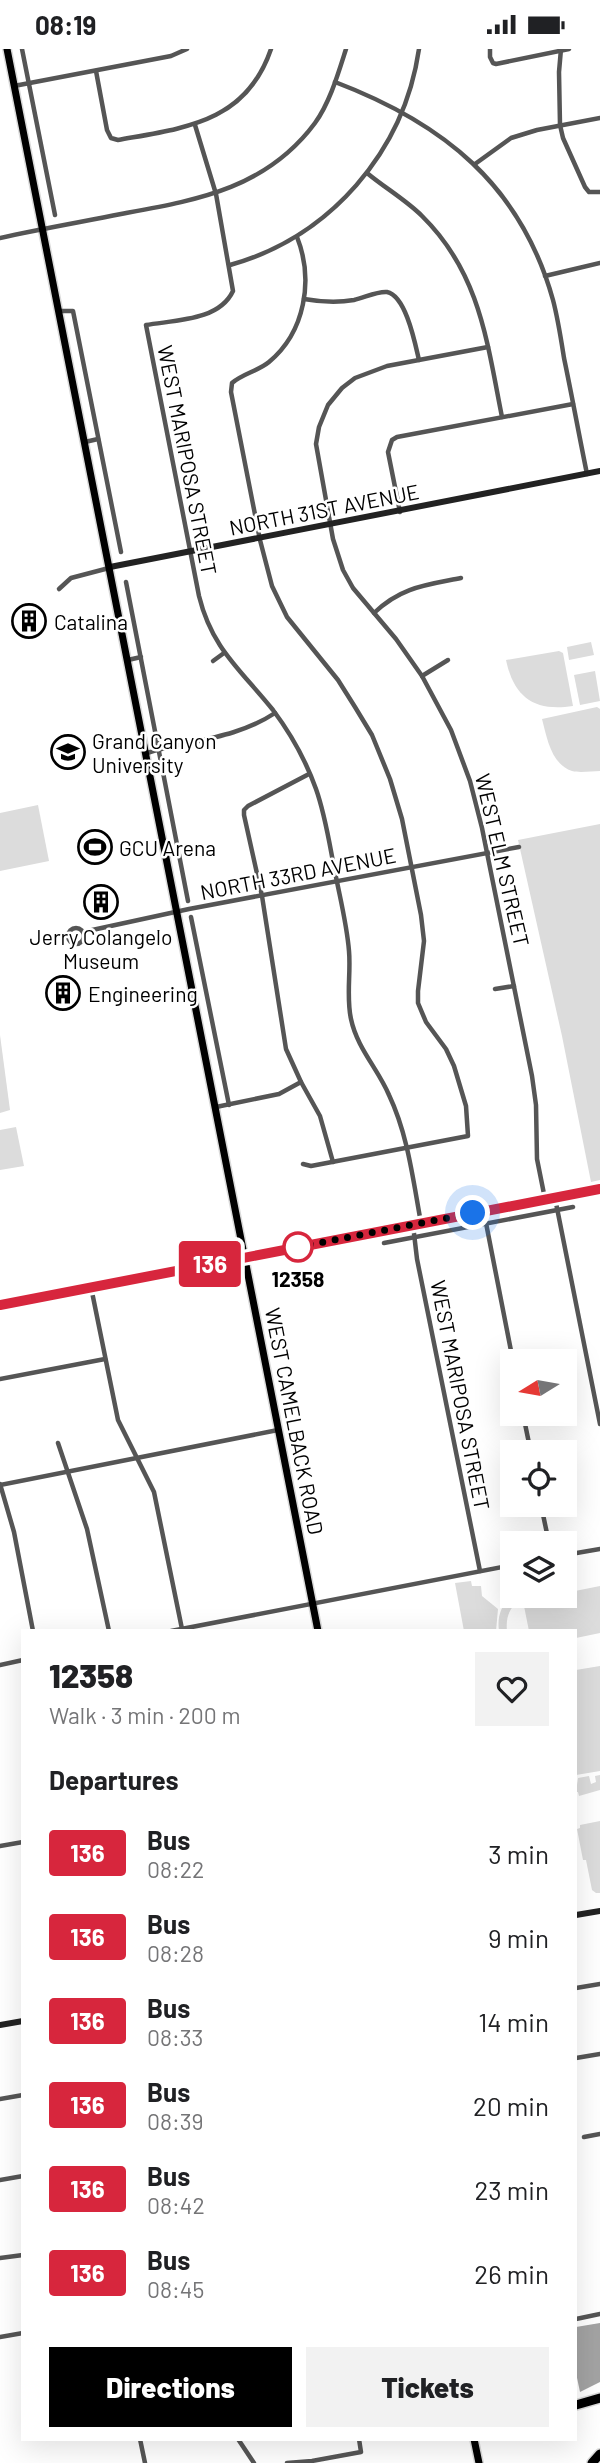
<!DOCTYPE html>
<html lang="en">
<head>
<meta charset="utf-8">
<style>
  :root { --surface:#fff; --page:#f2f2f2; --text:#202124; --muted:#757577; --accent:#000 }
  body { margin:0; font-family:Barlow,sans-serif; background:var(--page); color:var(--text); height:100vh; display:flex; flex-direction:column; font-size:26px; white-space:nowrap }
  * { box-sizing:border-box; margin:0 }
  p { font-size:23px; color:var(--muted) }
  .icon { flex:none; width:38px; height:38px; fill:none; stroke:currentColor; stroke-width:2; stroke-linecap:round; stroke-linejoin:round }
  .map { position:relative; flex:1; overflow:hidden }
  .panel { position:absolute; left:21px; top:1580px; width:556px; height:812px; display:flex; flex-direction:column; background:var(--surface); border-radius:0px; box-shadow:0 7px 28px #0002 }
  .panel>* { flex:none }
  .badge { padding:0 14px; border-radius:5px; font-size:24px; line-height:46px }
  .needle { width:46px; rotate:259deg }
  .fabs { position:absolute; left:500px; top:1300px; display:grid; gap:14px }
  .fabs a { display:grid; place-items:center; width:77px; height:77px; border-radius:0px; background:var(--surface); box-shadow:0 7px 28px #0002; font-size:35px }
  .you { position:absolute; width:35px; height:35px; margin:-18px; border:5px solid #fff; border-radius:50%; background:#1a73e8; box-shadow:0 0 0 10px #1a73e833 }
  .map>.badge { position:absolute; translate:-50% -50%; box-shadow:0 0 0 4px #fff }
  h2 { padding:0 28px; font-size:26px; line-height:63px }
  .round { display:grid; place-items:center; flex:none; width:74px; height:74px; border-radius:0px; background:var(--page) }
  .overview { display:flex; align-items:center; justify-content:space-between; height:119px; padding:0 28px }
  h1 { font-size:33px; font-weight:800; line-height:52px }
  .cta { display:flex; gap:14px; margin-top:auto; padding:14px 28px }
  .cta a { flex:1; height:80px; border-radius:0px; background:var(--accent); color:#fff; font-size:28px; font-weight:800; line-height:80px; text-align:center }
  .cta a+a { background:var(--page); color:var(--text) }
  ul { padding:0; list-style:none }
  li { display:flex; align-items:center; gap:21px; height:84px; padding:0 28px }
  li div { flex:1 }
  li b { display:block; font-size:26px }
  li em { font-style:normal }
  li .badge { min-width:77px; font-weight:700; text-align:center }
  .status { display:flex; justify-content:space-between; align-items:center; height:49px; padding:0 35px; background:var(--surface); direction:ltr }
  .status svg { height:19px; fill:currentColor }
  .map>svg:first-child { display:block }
  .green { fill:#dcdcdc }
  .water { fill:#a3a3a3 }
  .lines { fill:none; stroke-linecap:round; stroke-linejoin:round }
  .primary-casing { stroke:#dbdbdb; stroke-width:10 }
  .highway-casing { stroke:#dbdbdb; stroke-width:12 }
  .street { stroke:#555; stroke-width:4.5 }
  .secondary { stroke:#222; stroke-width:6 }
  .primary { stroke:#000; stroke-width:7 }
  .highway { stroke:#000; stroke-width:9 }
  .line-casing { stroke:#fff; stroke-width:16 }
  .line { stroke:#d7263d; stroke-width:10 }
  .walk { stroke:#000; stroke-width:7; stroke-dasharray:0 12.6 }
  .stop-dot { fill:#fff; stroke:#d7263d; stroke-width:3.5 }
  .labels { text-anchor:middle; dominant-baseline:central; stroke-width:5; stroke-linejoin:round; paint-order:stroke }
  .street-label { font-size:21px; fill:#000; stroke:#fff }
  .poi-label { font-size:21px; fill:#000; stroke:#fff; text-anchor:start }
  .stop-label { font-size:21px; font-weight:bold; fill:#000; stroke:#fff }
</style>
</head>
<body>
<div class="status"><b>08:19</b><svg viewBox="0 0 49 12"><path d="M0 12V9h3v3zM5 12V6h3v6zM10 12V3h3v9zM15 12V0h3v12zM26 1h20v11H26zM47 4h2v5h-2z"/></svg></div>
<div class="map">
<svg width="600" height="2414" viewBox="0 0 600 2414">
  <rect width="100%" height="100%" fill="#fff"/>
  <g class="green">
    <path d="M591 593 594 606 569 611 567 598Z"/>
    <path d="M559 602 563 604 573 657C535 663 514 649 506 611Z"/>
    <path d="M595 622 600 652 580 656 574 626Z"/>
    <path d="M597 658 600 660V722C592 722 580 724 572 722 551 715 547 689 542 670Z"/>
    <path d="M38 756 49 812 0 822V764Z"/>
    <path d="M600 775V1131L591 1133 562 987 518 791Z"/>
    <path d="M0 986 10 1061 0 1064Z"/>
    <path d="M16 1078 24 1117 0 1121V1081Z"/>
    <path d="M471 1532 472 1537H481L482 1547 498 1560 496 1582H464L455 1534Z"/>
    <path d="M600 1537V1584L576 1589V1582H529L523 1552 549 1547H565V1544Z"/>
    <path d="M511 1546 530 1547C513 1552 505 1564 507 1582H499C497 1568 501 1557 511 1546Z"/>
    <path d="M600 1617V1722L576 1726V1621Z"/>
    <path d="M600 1726V1741L579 1747 578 1743H576L578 1729 589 1727 591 1735 596 1733 595 1727Z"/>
    <path d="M600 1772V1844H596L592 1841 586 1811H583L577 1780 580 1779V1776Z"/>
  </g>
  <path class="water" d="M600 2274V2333L580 2343 576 2324V2278Z"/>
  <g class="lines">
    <g class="primary-casing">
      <g id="primary">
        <path d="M7 0 318 1582"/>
        <path d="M474 2390 479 2414"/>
      </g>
    </g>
    <g class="highway-casing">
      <g id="highway">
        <path d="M576 2356 600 2349"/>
        <path d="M592 2414 600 2405"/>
      </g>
    </g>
    <g class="street">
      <path d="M22 0 55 166"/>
      <path d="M490 0V8L493 14 496 15 569 0"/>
      <path d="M561 0 559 23 560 76 563 89 585 138 589 143H600"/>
      <path d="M96 22 107 81 111 89 118 91C184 79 246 74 271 0"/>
      <path d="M335 33C443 74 521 136 553 251 558 270 561 290 564 309 572 347 579 386 587 425"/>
      <path d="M14 37 171 7 187 0"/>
      <path d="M195 76 216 145 233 242C219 272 175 271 146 276L199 547C212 600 241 621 273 661 291 685 306 712 316 740 326 768 330 799 336 828 341 853 347 877 349 902 351 924 346 948 351 970 357 999 378 1020 389 1046 408 1086 413 1131 421 1174"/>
      <path d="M475 115 511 89 537 81 600 69"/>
      <path d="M367 124C385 139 406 151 422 167 480 224 487 293 502 368"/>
      <path d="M297 188C314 231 305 283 269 313 258 322 242 325 232 334L231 343 260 491 272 537 287 568 338 631 355 658 372 686 390 730 402 770 421 866 424 892 418 942V954L426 973 446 1000 454 1017 466 1057 468 1087 311 1117 303 1115"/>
      <path d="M0 189C40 180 81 173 121 165 197 151 266 140 315 74 330 53 338 25 346 0"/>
      <path d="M230 216C330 188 404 103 419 0"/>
      <path d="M545 227 600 214"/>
      <path d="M304 250C321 253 337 254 354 251 364 249 377 242 387 243 406 247 415 294 419 311"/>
      <path d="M59 262H73L121 503"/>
      <path d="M488 298 387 317 355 329 342 339 328 356 319 378 316 395 333 490 343 521 353 539 396 590 422 627 451 681 470 732 482 779 532 1027 536 1056 537 1110 545 1150"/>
      <path d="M85 393 98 390"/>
      <path d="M400 463 388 403 392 391 397 388 573 355"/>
      <path d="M126 533 188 852"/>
      <path d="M59 540 71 529 109 519"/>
      <path d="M374 564C401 538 426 536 461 529"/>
      <path d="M128 611 141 608"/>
      <path d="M213 612 224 604"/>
      <path d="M422 627 448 611"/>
      <path d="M147 704C190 691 236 690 275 664"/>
      <path d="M309 725 248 757 244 761V766L262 847 286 1000 301 1033 320 1067 333 1113"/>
      <path d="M191 868 229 1056"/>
      <circle cx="76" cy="887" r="8"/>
      <path d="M83 883 189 860 519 798"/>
      <path d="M495 940 514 937"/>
      <path d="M216 1058 279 1045 301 1033"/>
      <path d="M555 1149 600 1375"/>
      <path d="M486 1174 513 1312"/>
      <path d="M413 1176 417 1210 480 1522"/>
      <path d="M384 1194 573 1158"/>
      <path d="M91 1238 118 1371 154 1443 182 1580"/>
      <path d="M0 1330 105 1310"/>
      <path d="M523 1365 531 1404"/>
      <path d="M58 1394 87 1480 109 1582"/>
      <path d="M0 1435 14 1483 33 1582"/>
      <path d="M0 1436 278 1381"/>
      <path d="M541 1456 549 1494"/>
      <path d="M565 1506 600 1500"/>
      <path d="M171 1582 513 1516"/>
      <path d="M0 1616 23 1611"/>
      <path d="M0 1797 23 1793"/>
      <path d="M576 1939 600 1935"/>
      <path d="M576 2009 600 2005"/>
      <path d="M0 2050 23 2046"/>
      <path d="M584 2088 600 2085"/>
      <path d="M0 2131 23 2127"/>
      <path d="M0 2209 23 2206"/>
      <path d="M576 2270 600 2265"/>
      <path d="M0 2288 23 2284"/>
      <path d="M140 2390 145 2414"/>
      <path d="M238 2390 254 2414"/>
      <path d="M287 2414 312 2412 361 2403 359 2390"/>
    </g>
    <g class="secondary">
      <path d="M110 518 600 422"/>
      <path d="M0 1256 600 1140"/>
      <path d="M576 1866 600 1862"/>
      <path d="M0 1976 23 1972"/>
    </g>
    <use href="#primary" class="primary"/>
    <use href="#highway" class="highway"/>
  </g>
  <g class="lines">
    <g class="line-casing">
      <path id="line" d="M0 1256 600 1140"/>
    </g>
    <use href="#line" class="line"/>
    <path class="walk" d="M298 1198 473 1164"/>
  </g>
  <defs>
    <g id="building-ring" transform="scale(1.75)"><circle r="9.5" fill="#fff" stroke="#000" stroke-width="1.5"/><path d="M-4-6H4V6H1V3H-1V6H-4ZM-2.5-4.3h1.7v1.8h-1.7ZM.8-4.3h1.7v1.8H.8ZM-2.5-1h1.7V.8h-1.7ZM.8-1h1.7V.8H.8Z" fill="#000"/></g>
    <g id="university-ring" transform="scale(1.75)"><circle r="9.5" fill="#fff" stroke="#000" stroke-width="1.5"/><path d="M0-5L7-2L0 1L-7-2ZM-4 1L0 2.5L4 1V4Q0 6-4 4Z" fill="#000"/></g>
    <g id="stadium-ring" transform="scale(1.75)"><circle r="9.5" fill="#fff" stroke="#000" stroke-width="1.5"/><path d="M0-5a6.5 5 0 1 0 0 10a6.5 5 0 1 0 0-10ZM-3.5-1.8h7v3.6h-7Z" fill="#000"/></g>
  </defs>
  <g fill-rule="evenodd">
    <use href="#building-ring" x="29" y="572"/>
    <use href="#university-ring" x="68" y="703"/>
    <use href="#stadium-ring" x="95" y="798"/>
    <use href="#building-ring" x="101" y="853"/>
    <use href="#building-ring" x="63" y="944"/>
  </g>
  <circle class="stop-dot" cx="298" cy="1198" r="14"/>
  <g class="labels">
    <g class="street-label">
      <text transform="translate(188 411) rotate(79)">WEST MARIPOSA STREET</text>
      <text transform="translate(324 460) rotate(-11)">NORTH 31ST AVENUE</text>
      <text transform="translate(503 811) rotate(77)">WEST ELM STREET</text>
      <text transform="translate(298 824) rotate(-11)">NORTH 33RD AVENUE</text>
      <text transform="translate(461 1346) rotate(79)">WEST MARIPOSA STREET</text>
      <text transform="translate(295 1372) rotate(79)">WEST CAMELBACK ROAD</text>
    </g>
    <g class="poi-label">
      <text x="54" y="572">Catalina</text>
      <text x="92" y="691">Grand Canyon<tspan x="92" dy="24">University</tspan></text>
      <text x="119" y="798">GCU Arena</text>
      <text x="101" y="887" text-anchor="middle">Jerry Colangelo<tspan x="101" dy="24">Museum</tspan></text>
      <text x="88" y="944">Engineering</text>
    </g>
    <g class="stop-label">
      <text x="298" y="1229">12358</text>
    </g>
  </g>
</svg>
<div class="fabs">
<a><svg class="needle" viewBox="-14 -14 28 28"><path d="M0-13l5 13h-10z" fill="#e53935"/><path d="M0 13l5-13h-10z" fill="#757577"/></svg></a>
<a><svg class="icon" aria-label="locate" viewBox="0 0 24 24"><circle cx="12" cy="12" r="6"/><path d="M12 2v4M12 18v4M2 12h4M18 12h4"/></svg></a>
<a><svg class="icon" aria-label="layers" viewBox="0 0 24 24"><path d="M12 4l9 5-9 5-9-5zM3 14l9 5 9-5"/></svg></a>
</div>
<div class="you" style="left:473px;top:1164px"></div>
<b class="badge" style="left:210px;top:1215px;background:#d7263d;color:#fff">136</b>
<section class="panel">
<div class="overview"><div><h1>12358</h1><p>Walk · 3 min · 200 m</p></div><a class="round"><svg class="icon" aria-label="heart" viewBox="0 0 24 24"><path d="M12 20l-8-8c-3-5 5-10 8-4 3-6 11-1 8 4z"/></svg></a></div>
<h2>Departures</h2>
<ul>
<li><span class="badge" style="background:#d7263d;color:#fff">136</span><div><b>Bus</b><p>08:22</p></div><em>3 min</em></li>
<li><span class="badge" style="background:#d7263d;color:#fff">136</span><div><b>Bus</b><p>08:28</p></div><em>9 min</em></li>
<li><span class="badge" style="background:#d7263d;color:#fff">136</span><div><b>Bus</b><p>08:33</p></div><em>14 min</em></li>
<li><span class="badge" style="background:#d7263d;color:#fff">136</span><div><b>Bus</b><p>08:39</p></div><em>20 min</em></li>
<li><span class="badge" style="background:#d7263d;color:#fff">136</span><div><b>Bus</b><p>08:42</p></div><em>23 min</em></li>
<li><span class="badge" style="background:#d7263d;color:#fff">136</span><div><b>Bus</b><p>08:45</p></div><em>26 min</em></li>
</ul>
<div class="cta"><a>Directions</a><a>Tickets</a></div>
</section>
</div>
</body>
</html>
